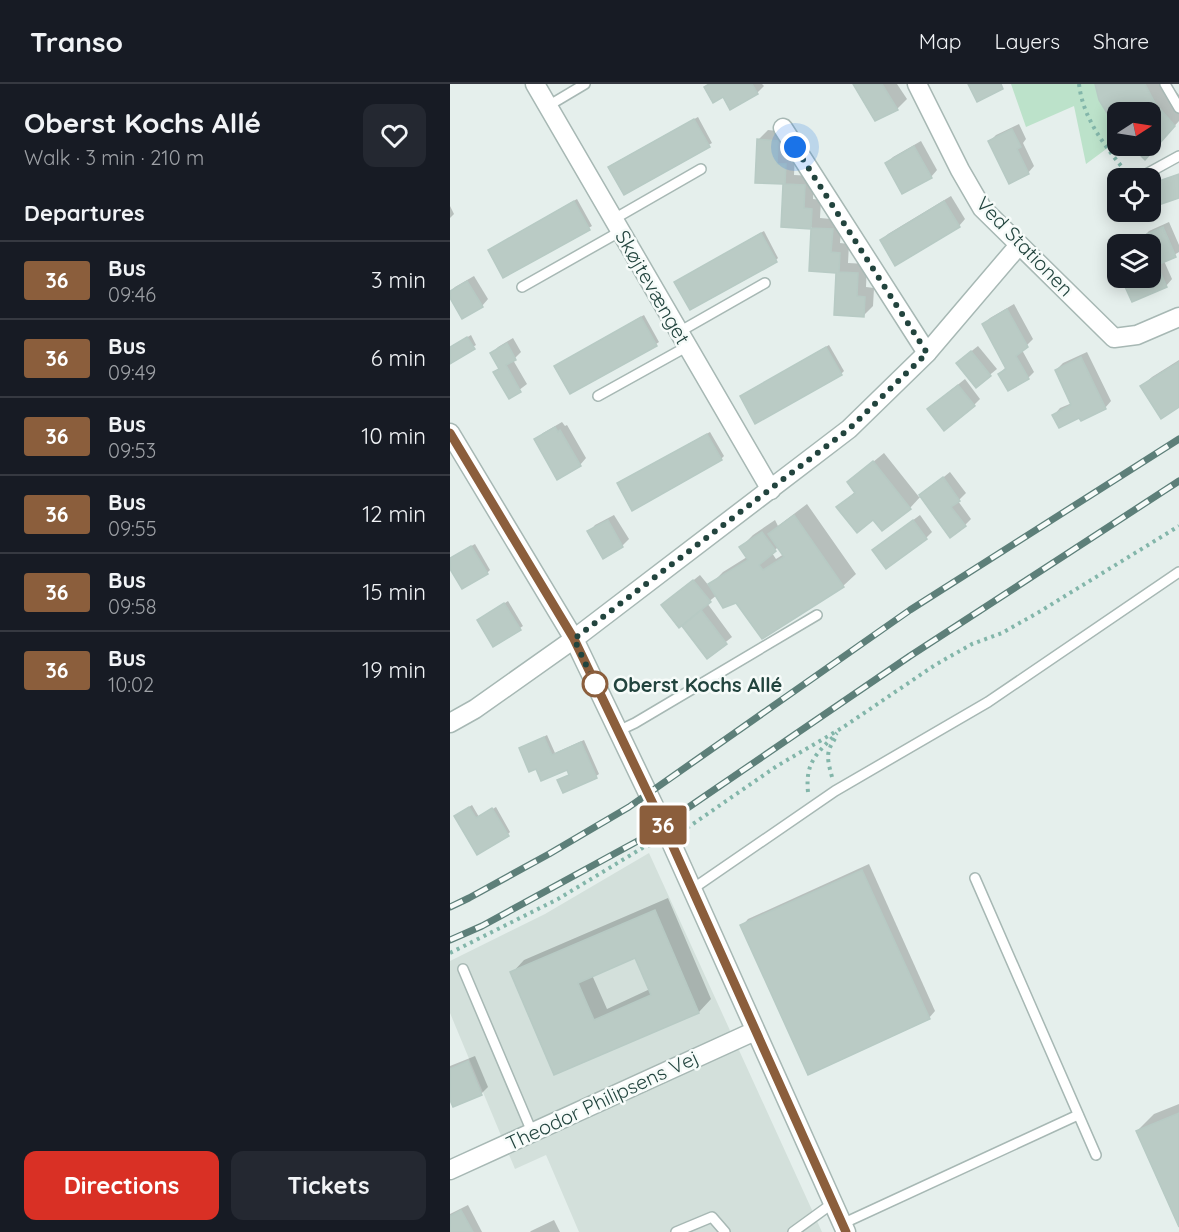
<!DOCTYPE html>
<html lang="en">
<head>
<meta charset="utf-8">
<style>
  :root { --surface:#171b24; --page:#242831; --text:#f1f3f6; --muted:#9ea1a6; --line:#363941; --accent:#d93025 }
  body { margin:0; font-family:Quicksand,sans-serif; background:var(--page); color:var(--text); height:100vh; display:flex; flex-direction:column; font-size:22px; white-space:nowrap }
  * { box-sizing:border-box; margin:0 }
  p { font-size:20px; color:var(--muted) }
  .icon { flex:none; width:33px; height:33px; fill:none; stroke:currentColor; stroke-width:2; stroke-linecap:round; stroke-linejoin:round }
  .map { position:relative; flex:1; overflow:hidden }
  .details { display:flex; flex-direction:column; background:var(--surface); width:450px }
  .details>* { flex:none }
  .badge { padding:0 12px; border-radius:4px; font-size:21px; line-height:39px }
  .needle { width:39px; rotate:78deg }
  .tools { position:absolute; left:657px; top:18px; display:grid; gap:12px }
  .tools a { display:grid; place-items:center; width:54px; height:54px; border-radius:12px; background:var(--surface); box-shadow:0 3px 15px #0003; font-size:30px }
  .you { position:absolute; width:30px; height:30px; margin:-15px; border:4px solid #fff; border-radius:50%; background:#1a73e8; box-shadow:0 0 0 9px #1a73e833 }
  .map>.badge { position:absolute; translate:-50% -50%; box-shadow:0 0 0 3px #fff }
  h2 { padding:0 24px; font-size:22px; line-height:54px }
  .round { display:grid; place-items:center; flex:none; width:63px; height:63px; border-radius:12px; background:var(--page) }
  .head { display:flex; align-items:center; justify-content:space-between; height:102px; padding:0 24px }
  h1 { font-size:28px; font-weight:800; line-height:45px }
  .cta { display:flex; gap:12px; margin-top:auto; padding:12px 24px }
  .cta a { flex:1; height:69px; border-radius:12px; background:var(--accent); color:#fff; font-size:24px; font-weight:800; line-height:69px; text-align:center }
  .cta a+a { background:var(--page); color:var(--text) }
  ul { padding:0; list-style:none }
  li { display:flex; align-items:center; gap:18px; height:78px; padding:0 24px; border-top:2px solid var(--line) }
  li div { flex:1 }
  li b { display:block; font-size:22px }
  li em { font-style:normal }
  li .badge { min-width:66px; font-weight:700; text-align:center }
  header { display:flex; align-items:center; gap:36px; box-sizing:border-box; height:84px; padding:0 30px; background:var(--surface); border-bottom:2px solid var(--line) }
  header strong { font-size:28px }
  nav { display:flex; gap:33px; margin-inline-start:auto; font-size:21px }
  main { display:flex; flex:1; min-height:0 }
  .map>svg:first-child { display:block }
  .built { fill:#d3e0db }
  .green { fill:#bce2ca }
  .shadow { fill:#0003; fill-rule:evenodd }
  .building { fill:#bacbc5; stroke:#b7cac4; stroke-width:1.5; fill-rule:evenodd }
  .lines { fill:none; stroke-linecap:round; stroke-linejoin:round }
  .lane-casing { stroke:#a7b8b4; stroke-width:12 }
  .street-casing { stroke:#a7b8b4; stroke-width:21 }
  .path { stroke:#83b6aa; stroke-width:4; stroke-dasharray:3 4.5; stroke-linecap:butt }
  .lane { stroke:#fff; stroke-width:9 }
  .street { stroke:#fff; stroke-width:18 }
  .rail-casing { stroke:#5d7f79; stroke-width:7 }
  .rail { stroke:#f6fbf9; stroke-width:4.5; stroke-dasharray:14; stroke-linecap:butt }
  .line-casing { stroke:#fff; stroke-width:14 }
  .line { stroke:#8b5e3c; stroke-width:9 }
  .walk { stroke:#22443e; stroke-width:6; stroke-dasharray:0 10.8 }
  .stop-dot { fill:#fff; stroke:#8b5e3c; stroke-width:3 }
  .labels { text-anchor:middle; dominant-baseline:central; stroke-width:5; stroke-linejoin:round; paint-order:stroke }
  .street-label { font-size:20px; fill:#22443e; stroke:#f6fbf9 }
  .stop-label { font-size:20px; font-weight:bold; fill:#22443e; stroke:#f6fbf9; text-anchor:start }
</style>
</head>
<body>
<header>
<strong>Transo</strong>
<nav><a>Map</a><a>Layers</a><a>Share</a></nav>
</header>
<main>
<section class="details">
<div class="head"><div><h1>Oberst Kochs Allé</h1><p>Walk · 3 min · 210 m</p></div><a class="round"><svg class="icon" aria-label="heart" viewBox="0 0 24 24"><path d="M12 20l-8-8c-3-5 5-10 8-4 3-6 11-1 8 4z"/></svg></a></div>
<h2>Departures</h2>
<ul>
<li><span class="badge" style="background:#8b5e3c;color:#fff">36</span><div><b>Bus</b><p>09:46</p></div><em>3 min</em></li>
<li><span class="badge" style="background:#8b5e3c;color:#fff">36</span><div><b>Bus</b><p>09:49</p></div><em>6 min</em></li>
<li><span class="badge" style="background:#8b5e3c;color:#fff">36</span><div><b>Bus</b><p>09:53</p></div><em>10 min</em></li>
<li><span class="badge" style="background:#8b5e3c;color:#fff">36</span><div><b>Bus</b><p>09:55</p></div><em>12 min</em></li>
<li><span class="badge" style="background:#8b5e3c;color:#fff">36</span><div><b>Bus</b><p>09:58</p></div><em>15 min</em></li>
<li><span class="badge" style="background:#8b5e3c;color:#fff">36</span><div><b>Bus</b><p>10:02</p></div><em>19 min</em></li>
</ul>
<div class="cta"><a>Directions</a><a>Tickets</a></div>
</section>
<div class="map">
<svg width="729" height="1148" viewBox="0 0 729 1148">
  <rect width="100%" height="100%" fill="#e5efec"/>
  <path class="built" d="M199 769 372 1148H129L96 1071 65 1085 0 929V877L95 830Z"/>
  <path class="green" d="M561 0H645L649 16 667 47V57L636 80 624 22 576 43Z"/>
  <g class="shadow">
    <path d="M259 0H312L314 2 307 9 274 11Z"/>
    <path d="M405 0H447L457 15 447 25Z"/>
    <path d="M647 0H720L729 11V37L695 74 683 62H700V28H668Z"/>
    <path d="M248 33 262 59 174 109 163 80Z"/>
    <path d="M569 40 576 55 573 59 584 82 578 89 540 57 546 51Z"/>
    <path d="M318 46 337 48 336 71H345L344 91 364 92 363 115 371 116 370 134 392 136 390 159 399 160 398 179 417 180 416 203 424 204 423 222 414 231 388 187 360 186 362 143 332 142 334 99 308 56Z"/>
    <path d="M471 57 487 86 481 93 437 79 443 73Z"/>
    <path d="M501 112 515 135 509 142 432 156 438 150Z"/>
    <path d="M127 115 142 142 54 192 39 166Z"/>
    <path d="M0 122 4 130 0 134Z"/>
    <path d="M719 138 729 161V168L714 177 722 195 716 202 683 216 673 194H700V177L703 176 700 160H696L693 153 699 147Z"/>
    <path d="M314 147 328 174 326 176 226 198Z"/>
    <path d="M24 192 38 215 32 222 0 211V208L5 203Z"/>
    <path d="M564 220 583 255 572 266 584 288 578 294 549 290 556 283 534 240 540 234Z"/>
    <path d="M194 231 209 258 206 260 106 282Z"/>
    <path d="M21 251 26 261 0 277V264Z"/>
    <path d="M63 254 71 268 63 276 77 300 60 313 45 288 50 283 42 269 48 263Z"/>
    <path d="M379 261 394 287 391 290 292 312Z"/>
    <path d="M528 262 547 285 526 302 514 273Z"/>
    <path d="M637 268 661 317 655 324 630 332 604 331 610 324 622 319 606 286 613 279Z"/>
    <path d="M729 276V321L692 302 702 293Z"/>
    <path d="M515 295 530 315 524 321 485 319Z"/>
    <path d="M112 338 115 342 117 341 136 374 130 381 86 356 93 349Z"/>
    <path d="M260 348 274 372 271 375 172 397Z"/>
    <path d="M434 369 469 413 500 388 516 409 508 417 521 435 515 441 471 412 460 424 424 434 388 423 406 407 399 398Z"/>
    <path d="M357 420 406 490 393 502 286 518 267 511 257 519 282 553 257 573 232 540 220 515 250 491 259 502 273 488 297 473 291 463 303 451 325 436 328 442ZM329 462 334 470 326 475 322 469Z"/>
    <path d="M164 431 179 455 172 462 139 448 145 441Z"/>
    <path d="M470 431 482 448 476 454 431 460Z"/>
    <path d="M25 460 40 486 37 489 0 482V474Z"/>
    <path d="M58 517 73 542 70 544 29 536Z"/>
    <path d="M97 651 105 669 134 656 149 690 146 692 109 696 120 690 118 684 71 665Z"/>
    <path d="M22 721 29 733 46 723 60 748 58 750 5 732Z"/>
    <path d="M419 780 485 927 479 934 292 842 298 835Z"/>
    <path d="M218 814 261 915 249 928 105 989 62 889 74 876ZM185 872 200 905 157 925 142 891Z"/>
    <path d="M25 972 38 1003 32 1009 4 1021 0 1012V982Z"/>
    <path d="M729 1020V1139L687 1047 704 1030Z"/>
    <path d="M18 1121 32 1148H0V1130Z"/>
    <path d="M104 1136 110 1148H80L81 1147Z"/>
  </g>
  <g class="building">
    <path d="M259 0H302L308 10 280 26 273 13 263 19 254 3Z"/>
    <path d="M403 0H432L448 26 425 37Z"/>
    <path d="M518 0H551L553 5 527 18Z"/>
    <path d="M645 0H695L705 19 725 42 695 76 681 62H700V28H668V47L649 16Z"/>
    <path d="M244 35 260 63 174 111 158 83Z"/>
    <path d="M562 45 571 63 567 65 579 90 559 100 538 57Z"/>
    <path d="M307 55 328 57 327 80H336L335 100 355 101 354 124 362 125 361 144 383 145 381 168 390 169 389 188 408 189 407 212 415 213 414 233 384 231 386 189 359 187 361 145 331 143 333 100 305 99Z"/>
    <path d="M464 62 482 94 452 110 435 79Z"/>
    <path d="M729 90V114L700 124V100Z"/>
    <path d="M124 117 140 146 53 194 38 166Z"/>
    <path d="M494 117 510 143 445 182 430 156Z"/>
    <path d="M713 143 726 173 707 181 717 203 682 218 671 194H700V180L702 179 700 160H694L691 153Z"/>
    <path d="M311 149 327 178 240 226 224 198Z"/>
    <path d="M17 197 33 223 12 235 0 214V207Z"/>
    <path d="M557 225 578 263 566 272 579 295 558 307 548 290 556 285 532 240Z"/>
    <path d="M191 233 207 262 120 310 104 282Z"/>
    <path d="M17 253 25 265 0 280V263Z"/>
    <path d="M57 259 66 276 56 281 71 308 59 315 43 288 49 285 40 269Z"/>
    <path d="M376 263 392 291 305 340 290 312Z"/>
    <path d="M521 267 541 292 526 304 506 279Z"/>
    <path d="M631 273 656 325 631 337 629 334 609 344 602 331 621 321 605 286Z"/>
    <path d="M729 278V323L711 335 690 302Z"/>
    <path d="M508 301 525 322 494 347 477 325Z"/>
    <path d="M105 343 108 348 110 346 131 382 107 396 84 355Z"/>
    <path d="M257 350 272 376 182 427 167 399Z"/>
    <path d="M423 377 461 425 432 447 423 436 407 449 386 423 405 409 397 398Z"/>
    <path d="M493 393 510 417 501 423 516 442 500 454 469 411Z"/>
    <path d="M344 431 394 503 312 555 286 519 273 524 258 500 298 476 289 463 312 448 326 467 309 481 313 486 334 473 318 450Z"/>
    <path d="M158 436 173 463 153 475 137 447Z"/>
    <path d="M463 436 477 455 436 485 422 466Z"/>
    <path d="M21 462 38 490 12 505 0 485V474Z"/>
    <path d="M243 496 261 518 229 544 211 521Z"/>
    <path d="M54 519 71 546 43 563 27 536Z"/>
    <path d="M251 526 277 560 257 575 232 542Z"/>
    <path d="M94 653 102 671 131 658 147 694 113 709 107 696 119 691 117 686 91 697 86 685 79 688 69 664Z"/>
    <path d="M19 723 26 734 42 724 59 752 27 771 4 732Z"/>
    <path d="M412 786 480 935 358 991 290 841Z"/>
    <path d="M205 826 249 929 104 991 60 888ZM185 874 201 911 144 936 128 899Z"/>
    <path d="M18 977 32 1011 3 1023 0 1016V985Z"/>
    <path d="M729 1029V1143L686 1047Z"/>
    <path d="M11 1126 23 1148H0V1132Z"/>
  </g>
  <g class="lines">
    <g class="lane-casing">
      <g id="lane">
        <path d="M715 0 729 24"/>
        <path d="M98 22 135 0"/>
        <path d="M689 94 729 72"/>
        <path d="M164 135 251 85"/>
        <path d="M72 203 171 147"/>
        <path d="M229 248 315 199"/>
        <path d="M148 312 238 262"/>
        <path d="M168 647 185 639 367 531"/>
        <path d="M525 794 646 1071"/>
        <path d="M241 806 385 707 538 618 729 488"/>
        <path d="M13 885 82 1048"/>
        <path d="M392 1140 628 1031"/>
        <path d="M226 1148 262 1133 275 1148"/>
        <path d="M343 1148 383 1119"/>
      </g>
    </g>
    <g class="street-casing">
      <g id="street">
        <path d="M85 0 321 406"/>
        <path d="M467 0 510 86 532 124 664 254 687 251 729 233"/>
        <path d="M333 44 477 269"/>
        <path d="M0 349 124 555 216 747 396 1148"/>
        <path d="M0 639 25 625 124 555 399 345 477 269 569 161"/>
        <path d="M0 1086 305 947"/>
      </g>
    </g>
    <g class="path">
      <path d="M629 0C633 35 655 62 676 88"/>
      <path d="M382 693C377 674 375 668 387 652"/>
      <path d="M358 708C355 678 367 669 387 649"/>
      <path d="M237 744 327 682 392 644 485 581 522 560 552 549 589 528 729 442"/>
      <path d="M0 869 108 815 194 763 201 761"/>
    </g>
    <use href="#lane" class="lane"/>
    <use href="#street" class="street"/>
    <g class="rail-casing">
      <g id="rail">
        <path d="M0 823 19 814 99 770 179 723 460 526 729 355"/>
        <path d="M0 856 32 842 195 753 460 572 729 397"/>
      </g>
    </g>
    <use href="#rail" class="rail"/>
  </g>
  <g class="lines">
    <g class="line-casing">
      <path id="line" d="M0 349 124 555 216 747 396 1148"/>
    </g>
    <use href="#line" class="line"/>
    <path class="walk" d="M145 600 124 555 399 345 477 269 345 63"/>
  </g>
  <circle class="stop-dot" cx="145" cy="600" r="12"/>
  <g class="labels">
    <g class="street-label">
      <text transform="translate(575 162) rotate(46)">Ved Stationen</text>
      <text transform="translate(203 203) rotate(60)">Skøjtevænget</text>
      <text transform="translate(152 1016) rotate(-25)">Theodor Philipsens Vej</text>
    </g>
    <g class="stop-label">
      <text x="163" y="600">Oberst Kochs Allé</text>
    </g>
  </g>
</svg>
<div class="tools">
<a><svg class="needle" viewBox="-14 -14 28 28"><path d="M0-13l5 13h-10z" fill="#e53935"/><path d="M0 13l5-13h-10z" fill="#9ea1a6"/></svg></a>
<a><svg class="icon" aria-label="locate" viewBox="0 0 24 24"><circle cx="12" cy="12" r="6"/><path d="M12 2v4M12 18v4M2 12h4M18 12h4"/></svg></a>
<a><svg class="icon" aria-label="layers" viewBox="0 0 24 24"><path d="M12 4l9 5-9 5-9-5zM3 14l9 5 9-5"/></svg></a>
</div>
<div class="you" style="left:345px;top:63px"></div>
<b class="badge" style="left:213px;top:741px;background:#8b5e3c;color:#fff">36</b>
</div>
</main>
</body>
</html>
